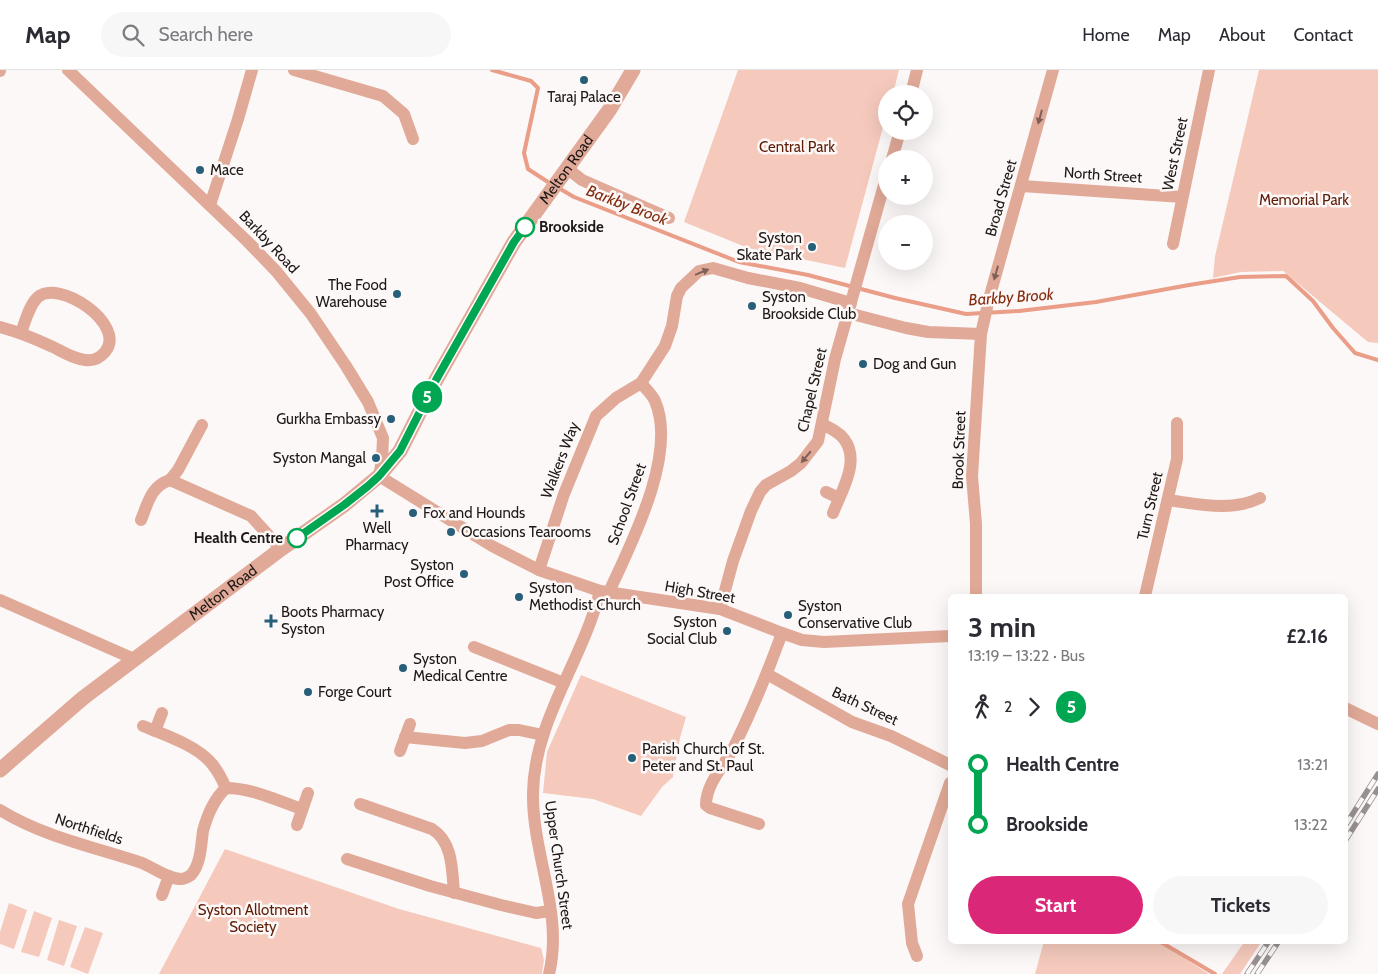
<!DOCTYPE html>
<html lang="en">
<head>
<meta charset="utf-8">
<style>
  :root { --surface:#fff; --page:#f7f7f7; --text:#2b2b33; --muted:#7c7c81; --line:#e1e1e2; --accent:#db2777 }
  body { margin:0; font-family:Cabin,sans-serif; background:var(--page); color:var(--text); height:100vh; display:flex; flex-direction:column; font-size:19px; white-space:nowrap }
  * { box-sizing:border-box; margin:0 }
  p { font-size:16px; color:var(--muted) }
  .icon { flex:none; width:28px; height:28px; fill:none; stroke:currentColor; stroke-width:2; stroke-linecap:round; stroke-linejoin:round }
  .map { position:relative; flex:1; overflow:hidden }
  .sheet { position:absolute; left:948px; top:524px; width:400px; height:350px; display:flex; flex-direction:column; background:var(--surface); border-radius:8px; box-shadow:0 5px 20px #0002 }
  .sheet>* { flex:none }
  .badge { padding:0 10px; border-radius:16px; font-size:18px; line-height:32px }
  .controls { position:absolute; left:878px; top:15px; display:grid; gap:10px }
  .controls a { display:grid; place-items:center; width:55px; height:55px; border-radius:50%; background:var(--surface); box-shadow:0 5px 20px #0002; font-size:25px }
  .map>.badge { position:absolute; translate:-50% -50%; box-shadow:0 0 0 2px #fff }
  .legs { display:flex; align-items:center; gap:8px; height:55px; padding:0 20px; font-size:16px }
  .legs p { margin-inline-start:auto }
  .summary { display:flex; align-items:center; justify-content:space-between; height:85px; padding:0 20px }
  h1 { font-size:28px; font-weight:700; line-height:38px }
  .cta { display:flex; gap:10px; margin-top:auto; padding:10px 20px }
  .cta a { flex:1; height:58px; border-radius:30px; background:var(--accent); color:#fff; font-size:20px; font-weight:700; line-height:58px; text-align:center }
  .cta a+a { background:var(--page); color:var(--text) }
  ul { padding:0 20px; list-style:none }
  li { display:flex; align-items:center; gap:18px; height:60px; font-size:19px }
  li i { display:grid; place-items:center; width:8px; height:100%; margin:0 6px; background:currentColor }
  li i::after { content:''; width:12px; height:12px; margin:-6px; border:4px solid; border-radius:50%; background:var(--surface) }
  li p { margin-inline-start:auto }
  li:first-child i { background:linear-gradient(#0000 50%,currentColor 0) }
  li:last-child i { background:linear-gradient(currentColor 50%,#0000 0) }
  header { display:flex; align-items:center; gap:30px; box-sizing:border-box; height:70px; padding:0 25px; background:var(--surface); border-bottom:1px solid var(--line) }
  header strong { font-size:24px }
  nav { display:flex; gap:28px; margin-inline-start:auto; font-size:18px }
  .search { width:350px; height:45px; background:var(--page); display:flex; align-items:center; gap:12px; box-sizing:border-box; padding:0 18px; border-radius:28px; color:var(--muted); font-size:19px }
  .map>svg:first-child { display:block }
  .green { fill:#f5cabd }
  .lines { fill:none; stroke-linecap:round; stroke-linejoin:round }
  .stream { stroke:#ea9d87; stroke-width:4 }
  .minor { stroke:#e1a998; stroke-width:12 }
  .tertiary { stroke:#e1a998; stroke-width:15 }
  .rail-casing { stroke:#979291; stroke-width:5.5 }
  .rail { stroke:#fcf8f7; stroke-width:4; stroke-dasharray:11; stroke-linecap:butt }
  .oneway { fill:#806057 }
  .line-1-casing { stroke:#fff; stroke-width:11 }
  .line-1 { stroke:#00a651; stroke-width:8 }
  .poi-dot { fill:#275e79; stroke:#fcf8f7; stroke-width:2 }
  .stop-1-dot { fill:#fff; stroke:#00a651; stroke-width:2.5 }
  .labels { text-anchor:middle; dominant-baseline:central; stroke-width:5; stroke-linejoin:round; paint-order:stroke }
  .poi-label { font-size:15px; fill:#1e1816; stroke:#fcf8f7; text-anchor:start }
  .park-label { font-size:15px; fill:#5f1d07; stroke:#fcf8f7 }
  .street-label { font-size:15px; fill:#1e1816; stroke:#fcf8f7 }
  .stop-label { font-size:15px; font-weight:bold; fill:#1e1816; stroke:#fcf8f7; text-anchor:start }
  .water-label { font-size:16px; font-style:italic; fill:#842c0f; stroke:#fcf8f7 }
</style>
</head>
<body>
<header>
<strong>Map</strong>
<div class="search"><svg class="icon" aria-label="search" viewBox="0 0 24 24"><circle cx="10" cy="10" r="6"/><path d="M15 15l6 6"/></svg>Search here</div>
<nav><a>Home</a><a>Map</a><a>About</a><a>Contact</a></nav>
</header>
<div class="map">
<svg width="1378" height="904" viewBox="0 0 1378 904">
  <rect width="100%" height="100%" fill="#fcf8f7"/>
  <g class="green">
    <path d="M738 0H899L893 24H886V46L845 198 748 178 684 152Z"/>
    <path d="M1259 0H1378V273L1368 272 1283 201 1241 202 1213 208 1215 186Z"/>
    <path d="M581 605 686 647 680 668 673 707 662 717 641 746 593 729 543 723 547 682Z"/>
    <path d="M225 779 399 839 541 878 544 890 542 904H159Z"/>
    <path d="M9 833 27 840 14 879 0 874V862Z"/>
    <path d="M34 841 52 848 39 887 21 882Z"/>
    <path d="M59 850 77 856 64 896 47 890Z"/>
    <path d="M85 857 103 863 88 904 70 897Z"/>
    <path d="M1044 871H1157L1209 904H1035Z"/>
    <path d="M1245 871H1262L1240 904H1222Z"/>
  </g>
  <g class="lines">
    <g class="stream">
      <path d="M492 0 531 11 538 18 524 83 528 99 551 114"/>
      <path d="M557 117 574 127 739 192 808 205 895 228 966 244 1019 241 1096 232 1189 215 1240 207 1286 206 1313 231 1333 258 1355 283 1378 290"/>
      <path d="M1159 871 1215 904"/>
    </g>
    <g class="minor">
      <path d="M68 0 247 171 276 201 311 244 346 296 368 332 383 368 382 390 379 406 492 476 539 500 600 521 720 539 782 563 802 570 824 572 950 566"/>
      <path d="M294 0 383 26 404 44 413 69"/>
      <path d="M0 1V0"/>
      <path d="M911 24 917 0"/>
      <path d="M892 89 900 61"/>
      <path d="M568 99 582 110 669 148"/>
      <path d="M1022 116 1182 127"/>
      <path d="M210 135 238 49 252 0"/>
      <path d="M1173 174 1209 0"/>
      <path d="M848 243 906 258 928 262 981 264"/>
      <path d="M0 257C19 262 36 269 53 277 63 282 74 289 85 290 93 291 100 288 105 282 128 255 58 207 37 228 29 236 25 252 21 263"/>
      <path d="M822 354C830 358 839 362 844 369 861 391 841 422 833 443"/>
      <path d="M170 410 178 400 202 355"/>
      <path d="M826 422 839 428"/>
      <path d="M1168 430C1198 434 1232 442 1260 428"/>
      <path d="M141 450C148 433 151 416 170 410L251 446 281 479"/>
      <path d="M539 500 564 424 596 346 616 328 641 313"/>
      <path d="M608 524C631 474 678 384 655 331 652 324 645 318 641 313L665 276 672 256 677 226 681 218 699 201 713 198 748 208 800 218 851 233"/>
      <path d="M976 526V454L972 406 981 264 989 229 1053 0"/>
      <path d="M1145 526 1177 389V353"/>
      <path d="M0 530 134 589"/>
      <path d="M720 539 733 491 751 441 760 422 766 415 791 401 801 393 818 371 835 289 886 108"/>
      <path d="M474 577 564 613"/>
      <path d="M767 604 852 652 891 666 950 695"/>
      <path d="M1345 638 1378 654"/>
      <path d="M143 656C165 665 198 676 212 694 218 701 222 709 226 718"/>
      <path d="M155 661 162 643"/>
      <path d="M405 667 465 673 482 671 509 660H519L543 665"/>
      <path d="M400 681 410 654"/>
      <path d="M360 734 432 759C453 772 452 800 454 823"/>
      <path d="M0 740C44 767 94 777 142 793 154 798 168 809 181 809 184 809 188 807 191 805 201 794 201 775 203 761 207 746 214 729 226 718 252 718 278 731 302 739"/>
      <path d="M759 754 710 738 706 735C706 713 725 695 734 677 752 640 768 602 782 563"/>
      <path d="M297 755 308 723"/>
      <path d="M347 789 430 816 501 835 536 843 550 841"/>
      <path d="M162 825 169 806"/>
      <path d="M917 886 912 873 908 834 950 713"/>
      <path d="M549 904C564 843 532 784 533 723 534 651 583 590 600 521"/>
    </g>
    <path class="tertiary" id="s1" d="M0 700 83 628 281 479 344 435 379 406 400 381 436 310 514 172 610 39 633 0"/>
    <g class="rail-casing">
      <g id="rail">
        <path d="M1345 756 1378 704"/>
        <path d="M1345 771 1378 719"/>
        <path d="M1247 904 1269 871"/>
        <path d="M1257 904 1279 871"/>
      </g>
    </g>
    <use href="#rail" class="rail"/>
  </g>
  <defs><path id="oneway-solid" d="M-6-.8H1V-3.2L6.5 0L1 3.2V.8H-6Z" transform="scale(1.25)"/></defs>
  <g class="oneway">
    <use href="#oneway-solid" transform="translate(1040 47) rotate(105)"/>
    <use href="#oneway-solid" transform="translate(702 202) rotate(-22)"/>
    <use href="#oneway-solid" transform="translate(996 203) rotate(106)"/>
    <use href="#oneway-solid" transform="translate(806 387) rotate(130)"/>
  </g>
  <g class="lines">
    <g class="line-1-casing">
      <path id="line-1" d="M297 468 344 435 368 416 379 406 400 381 436 310 514 172 525 157"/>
    </g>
    <use href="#line-1" class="line-1"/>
  </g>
  <g class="poi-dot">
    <circle cx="584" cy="10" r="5"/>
    <circle cx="200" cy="100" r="5"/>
    <circle cx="812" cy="177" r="5"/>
    <circle cx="397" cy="224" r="5"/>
    <circle cx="752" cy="236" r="5"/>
    <circle cx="863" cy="294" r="5"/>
    <circle cx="391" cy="349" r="5"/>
    <circle cx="376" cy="388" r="5"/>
    <path d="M374.5 433.5h5v5h5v5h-5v5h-5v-5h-5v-5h5z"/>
    <circle cx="413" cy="443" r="5"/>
    <circle cx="451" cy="462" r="5"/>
    <circle cx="464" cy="504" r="5"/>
    <circle cx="519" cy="527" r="5"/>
    <circle cx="788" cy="545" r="5"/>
    <path d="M268.5 543.5h5v5h5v5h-5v5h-5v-5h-5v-5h5z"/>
    <circle cx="727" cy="561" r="5"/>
    <circle cx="403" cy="598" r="5"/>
    <circle cx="308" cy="622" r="5"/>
    <circle cx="632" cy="688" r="5"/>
  </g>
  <g class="stop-1-dot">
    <circle cx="525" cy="157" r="9"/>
    <circle cx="297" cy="468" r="9"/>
  </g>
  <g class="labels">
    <g class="poi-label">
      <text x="584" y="27" text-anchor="middle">Taraj Palace</text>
      <text x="210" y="100">Mace</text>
      <text x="802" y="168" text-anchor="end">Syston<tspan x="802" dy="17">Skate Park</tspan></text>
      <text x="387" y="215" text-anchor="end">The Food<tspan x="387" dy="17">Warehouse</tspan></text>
      <text x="762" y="227">Syston<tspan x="762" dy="17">Brookside Club</tspan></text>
      <text x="873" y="294">Dog and Gun</text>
      <text x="381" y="349" text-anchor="end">Gurkha Embassy</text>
      <text x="366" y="388" text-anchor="end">Syston Mangal</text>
      <text x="423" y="443">Fox and Hounds</text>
      <text x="377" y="458" text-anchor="middle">Well<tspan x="377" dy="17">Pharmacy</tspan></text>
      <text x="461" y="462">Occasions Tearooms</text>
      <text x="454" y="495" text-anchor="end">Syston<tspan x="454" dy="17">Post Office</tspan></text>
      <text x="529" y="518">Syston<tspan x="529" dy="17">Methodist Church</tspan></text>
      <text x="798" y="536">Syston<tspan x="798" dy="17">Conservative Club</tspan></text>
      <text x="281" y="542">Boots Pharmacy<tspan x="281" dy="17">Syston</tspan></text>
      <text x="717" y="552" text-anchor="end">Syston<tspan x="717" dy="17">Social Club</tspan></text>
      <text x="413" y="589">Syston<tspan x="413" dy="17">Medical Centre</tspan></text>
      <text x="318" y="622">Forge Court</text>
      <text x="642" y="679">Parish Church of St.<tspan x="642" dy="17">Peter and St. Paul</tspan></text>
    </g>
    <g class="park-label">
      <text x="797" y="77">Central Park</text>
      <text x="1304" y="130">Memorial Park</text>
      <text x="253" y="840">Syston Allotment<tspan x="253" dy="17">Society</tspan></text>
    </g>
    <g class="street-label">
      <text transform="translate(1175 84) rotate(-78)">West Street</text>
      <text stroke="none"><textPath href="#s1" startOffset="840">Melton Road</textPath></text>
      <text transform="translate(1103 105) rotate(4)">North Street</text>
      <text transform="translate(1001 128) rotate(-74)">Broad Street</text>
      <text transform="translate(269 172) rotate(47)">Barkby Road</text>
      <text transform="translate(812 320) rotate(-77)">Chapel Street</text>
      <text transform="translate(959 380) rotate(-88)">Brook Street</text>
      <text transform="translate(560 390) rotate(-69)">Walkers Way</text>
      <text transform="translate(627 434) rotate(-70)">School Street</text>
      <text transform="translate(1150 436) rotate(-77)">Turn Street</text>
      <text transform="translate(700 522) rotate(10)">High Street</text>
      <text stroke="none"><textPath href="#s1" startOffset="285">Melton Road</textPath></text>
      <text transform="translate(865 636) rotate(25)">Bath Street</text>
      <text transform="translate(89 759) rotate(18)">Northfields</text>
      <text transform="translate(559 795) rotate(82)">Upper Church Street</text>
    </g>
    <g class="stop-label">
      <text x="539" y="157">Brookside</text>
      <text x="283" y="468" text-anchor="end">Health Centre</text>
    </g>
    <g class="water-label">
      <text transform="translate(627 135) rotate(21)">Barkby Brook</text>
      <text transform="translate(1011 227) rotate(-4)">Barkby Brook</text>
    </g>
  </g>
</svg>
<div class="controls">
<a><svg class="icon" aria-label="locate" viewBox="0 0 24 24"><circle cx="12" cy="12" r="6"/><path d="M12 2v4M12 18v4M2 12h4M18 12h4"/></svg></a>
<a>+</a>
<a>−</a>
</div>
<b class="badge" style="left:427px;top:327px;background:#00a651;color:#fff">5</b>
<section class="sheet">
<div class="summary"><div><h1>3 min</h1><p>13:19 – 13:22 · Bus</p></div><b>£2.16</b></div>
<div class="legs"><svg class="icon" aria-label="walk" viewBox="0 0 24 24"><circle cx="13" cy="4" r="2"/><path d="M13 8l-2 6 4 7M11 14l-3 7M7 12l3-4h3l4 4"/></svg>2<svg class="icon" aria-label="forward" viewBox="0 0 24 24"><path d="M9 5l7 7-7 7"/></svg><b class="badge" style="background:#00a651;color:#fff">5</b></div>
<ul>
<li><i style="color:#00a651"></i><b>Health Centre</b><p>13:21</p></li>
<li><i style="color:#00a651"></i><b>Brookside</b><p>13:22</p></li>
</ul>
<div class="cta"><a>Start</a><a>Tickets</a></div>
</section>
</div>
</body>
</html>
